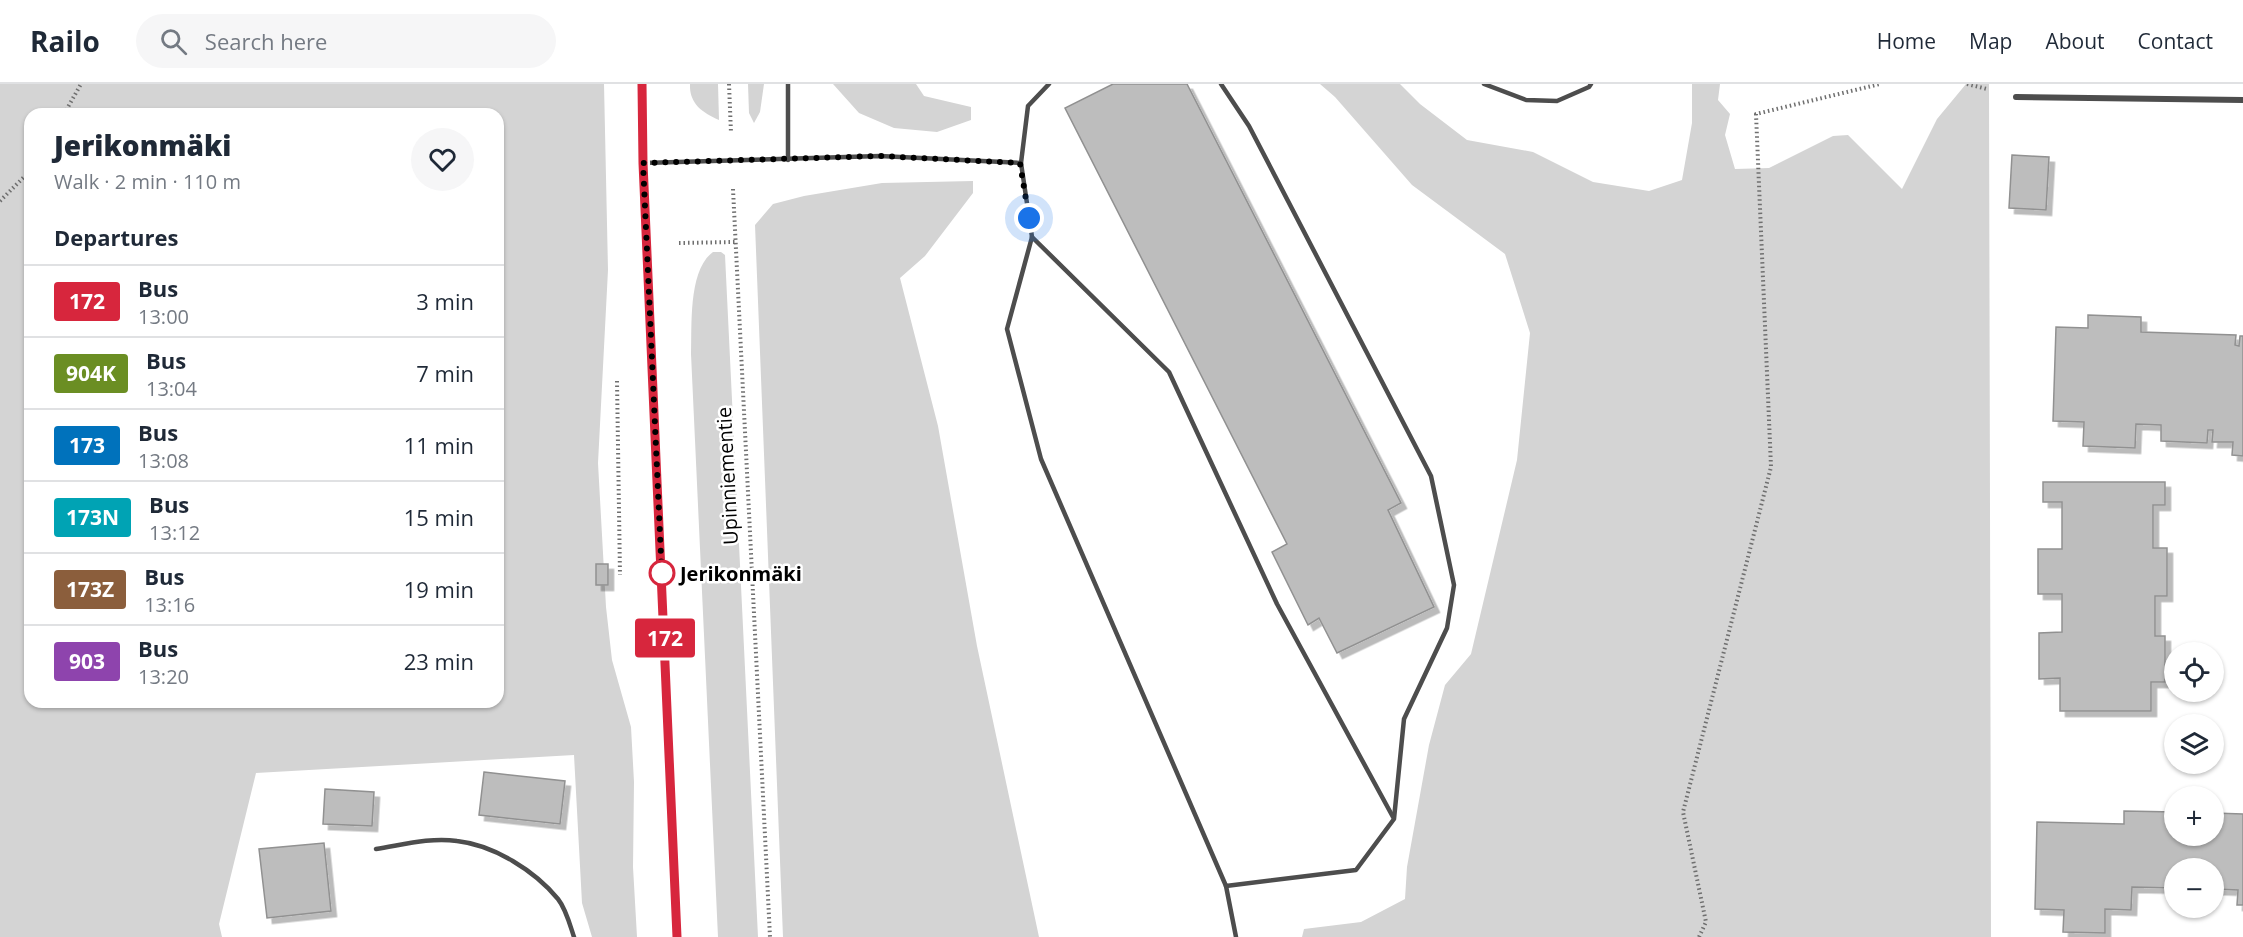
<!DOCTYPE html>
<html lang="en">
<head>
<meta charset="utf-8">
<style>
  :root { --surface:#fff; --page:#f6f6f7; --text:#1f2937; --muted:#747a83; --line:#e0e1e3 }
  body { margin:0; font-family:"Open Sans",sans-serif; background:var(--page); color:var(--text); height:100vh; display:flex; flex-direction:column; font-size:22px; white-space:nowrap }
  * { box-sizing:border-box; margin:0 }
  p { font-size:20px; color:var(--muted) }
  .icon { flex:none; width:33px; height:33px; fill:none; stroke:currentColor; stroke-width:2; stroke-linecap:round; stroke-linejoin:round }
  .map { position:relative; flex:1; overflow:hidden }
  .sheet { position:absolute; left:24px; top:24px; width:480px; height:600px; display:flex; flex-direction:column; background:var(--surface); border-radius:18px; box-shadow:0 2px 4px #0004 }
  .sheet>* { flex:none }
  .badge { padding:0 12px; border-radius:4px; font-size:21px; line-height:39px }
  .tools { position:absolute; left:2164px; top:558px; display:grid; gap:12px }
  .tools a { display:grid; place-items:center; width:60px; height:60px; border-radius:50%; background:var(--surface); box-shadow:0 2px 4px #0004; font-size:30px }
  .you { position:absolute; width:30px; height:30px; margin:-15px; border:4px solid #fff; border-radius:50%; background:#1a73e8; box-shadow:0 0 0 9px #1a73e833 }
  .map>.badge { position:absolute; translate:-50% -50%; box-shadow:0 0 0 3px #fff }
  h2 { padding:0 30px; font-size:22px; line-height:54px }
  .round { display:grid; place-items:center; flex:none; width:63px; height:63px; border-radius:32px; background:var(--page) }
  .headline { display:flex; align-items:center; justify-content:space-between; height:102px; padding:0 30px }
  h1 { font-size:28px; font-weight:800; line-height:45px }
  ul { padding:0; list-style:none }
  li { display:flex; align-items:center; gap:18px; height:72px; padding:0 30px; border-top:2px solid var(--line) }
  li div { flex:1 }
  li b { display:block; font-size:22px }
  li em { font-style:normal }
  li .badge { min-width:66px; font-weight:700; text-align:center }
  header { display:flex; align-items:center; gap:36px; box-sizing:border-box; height:84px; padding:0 30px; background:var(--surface); border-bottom:2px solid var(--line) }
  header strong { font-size:28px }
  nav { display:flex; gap:33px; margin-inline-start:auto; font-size:21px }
  .search { width:420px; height:54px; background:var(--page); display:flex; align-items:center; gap:15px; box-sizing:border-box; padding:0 21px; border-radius:33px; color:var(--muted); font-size:22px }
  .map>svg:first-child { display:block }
  .green { fill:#d4d4d4; fill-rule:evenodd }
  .building { fill:#bdbdbd; stroke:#919191; stroke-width:1.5; filter:url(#shadow) }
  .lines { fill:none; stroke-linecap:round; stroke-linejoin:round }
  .path { stroke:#6f6f6f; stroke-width:4; stroke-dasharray:1.5 3; stroke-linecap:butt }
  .service { stroke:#4d4d4d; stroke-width:4.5 }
  .minor { stroke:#4d4d4d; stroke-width:6 }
  .secondary { stroke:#1a1a1a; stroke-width:12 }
  .line-casing { stroke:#fff; stroke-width:14 }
  .line { stroke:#d7263d; stroke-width:9 }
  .walk { stroke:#000; stroke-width:6; stroke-dasharray:0 10.8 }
  .stop-dot { fill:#fff; stroke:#d7263d; stroke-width:3 }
  .labels { text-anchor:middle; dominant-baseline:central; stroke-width:5; stroke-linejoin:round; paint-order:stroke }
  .street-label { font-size:20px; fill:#000; stroke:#fff }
  .stop-label { font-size:20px; font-weight:bold; fill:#000; stroke:#fff; text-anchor:start }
</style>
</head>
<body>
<header>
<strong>Railo</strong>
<div class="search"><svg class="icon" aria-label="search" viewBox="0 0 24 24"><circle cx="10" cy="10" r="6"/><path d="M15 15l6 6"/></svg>Search here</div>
<nav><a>Home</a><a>Map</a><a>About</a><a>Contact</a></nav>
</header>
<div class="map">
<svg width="2243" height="853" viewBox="0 0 2243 853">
  <defs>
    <filter id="shadow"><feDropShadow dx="5.5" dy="5.5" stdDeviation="0" flood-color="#0004"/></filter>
  </defs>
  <rect width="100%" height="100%" fill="#fff"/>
  <g class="green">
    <path d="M0 0H604L608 186 598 379 606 523 612 576 631 643 634 698 633 783 637 853H592L582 819 574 671 256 689 219 840 222 853H0ZM30 30H498V618H30Z"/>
    <path d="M690 0H718L719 36C703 29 689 20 690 0Z"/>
    <path d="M748 0H764L760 28 754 39 749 29Z"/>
    <path d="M833 0H916L924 12 971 23V36L937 48 894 44 859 29Z"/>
    <path d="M1320 0H1400L1420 20 1467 56 1533 68 1593 98 1649 107 1682 96 1692 39V0H1720L1718 16 1730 30 1725 51 1735 85 1769 84 1833 52 1848 51 1902 105 1937 35 1966 0H1989L1991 853H1302L1304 845 1361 838 1405 815 1407 783 1429 661 1445 601 1471 570 1517 376 1530 249 1505 170 1412 101 1335 13Z"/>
    <path d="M973 97V109L925 172 900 194 938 342 977 562 1039 853H783L755 141 773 120 804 112 882 99Z"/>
    <path d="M713 168H721L725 171 758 853H718L691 270C692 242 688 186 713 168Z"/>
  </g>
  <g class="building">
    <path d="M1113 0H1187L1401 419 1388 426 1434 523 1337 569 1319 534 1308 541 1272 468 1287 460 1065 24Z"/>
    <path d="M2012 71 2049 73 2046 126 2009 124Z"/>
    <path d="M2088 231 2141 233V248L2236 251 2235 261 2239 262 2240 252H2243V372L2232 371 2233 358H2212L2213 346H2208L2207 359 2161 357V341L2136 340 2135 364 2083 362 2084 338 2053 337 2056 243 2088 244Z"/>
    <path d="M2043 398H2165V421H2153V464H2167V512H2155V552H2165V598H2151V627H2060V594L2039 595V549L2062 548V510H2038V465H2062V418H2043Z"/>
    <rect x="596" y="480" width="12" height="21"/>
    <path d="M484 688 565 697 560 740 479 731Z"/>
    <path d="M325 705 374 708 372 742 323 740Z"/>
    <path d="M2124 727 2175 728V752H2214V729L2243 730V821H2237L2238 806 2214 805V784H2175V804L2132 803 2131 826 2105 825V849L2063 848 2064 826 2035 825 2037 738 2124 740Z"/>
    <path d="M324 759 331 827 267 834 259 765Z"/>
  </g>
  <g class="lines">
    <g class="path">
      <path d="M729 0 731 49"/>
      <path d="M1967 0 1987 5"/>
      <path d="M64 30 81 0"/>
      <path d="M733 105 770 853"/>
      <path d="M0 117 30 87"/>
      <path d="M679 159 735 158"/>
      <path d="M617 297 620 491"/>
      <path d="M1699 853 1706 838 1683 728 1771 383 1756 30 1880 0"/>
    </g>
    <g class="service">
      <path d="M788 0V76"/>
      <path d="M1049 0 1028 22 1021 79 1032 153 1007 245 1041 375 1226 802 1356 786 1394 735 1404 635 1447 544 1454 501 1431 392 1249 42 1221 0"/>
      <path d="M1484 0 1526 16 1557 17 1589 3 1591 0"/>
      <path d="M643 79 880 72 1021 79"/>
      <path d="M1032 153 1169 288 1277 520 1393 733"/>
      <path d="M376 765C402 761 430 753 457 757 494 761 535 787 558 815 566 825 570 841 574 853"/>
      <path d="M1226 802 1236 853"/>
    </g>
    <path class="minor" d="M2016 13 2243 16"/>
    <path class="secondary" d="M642 0 643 79 677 853"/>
  </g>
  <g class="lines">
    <g class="line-casing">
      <path id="line" d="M642 0 643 79 677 853"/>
    </g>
    <use href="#line" class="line"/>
    <path class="walk" d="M662 489V494L643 79 880 72 1020 79 1029 134"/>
  </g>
  <circle class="stop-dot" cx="662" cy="489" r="12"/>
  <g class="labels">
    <g class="street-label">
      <text transform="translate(727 392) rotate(-93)">Upinniementie</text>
    </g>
    <g class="stop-label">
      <text x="680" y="489">Jerikonmäki</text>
    </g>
  </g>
</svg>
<div class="tools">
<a><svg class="icon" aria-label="locate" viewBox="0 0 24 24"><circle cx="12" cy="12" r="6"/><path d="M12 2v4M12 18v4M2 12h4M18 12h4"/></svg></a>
<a><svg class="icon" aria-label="layers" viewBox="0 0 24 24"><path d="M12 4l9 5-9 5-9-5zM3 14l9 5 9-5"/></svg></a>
<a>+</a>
<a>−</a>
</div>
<div class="you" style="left:1029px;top:134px"></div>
<b class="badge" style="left:665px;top:554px;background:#d7263d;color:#fff">172</b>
<section class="sheet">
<div class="headline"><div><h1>Jerikonmäki</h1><p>Walk · 2 min · 110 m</p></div><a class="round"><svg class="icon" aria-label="heart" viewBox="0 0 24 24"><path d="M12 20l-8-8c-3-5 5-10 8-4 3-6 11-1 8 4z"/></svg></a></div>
<h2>Departures</h2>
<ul>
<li><span class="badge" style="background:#d7263d;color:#fff">172</span><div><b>Bus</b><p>13:00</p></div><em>3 min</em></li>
<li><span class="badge" style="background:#6b8e23;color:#fff">904K</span><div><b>Bus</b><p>13:04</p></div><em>7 min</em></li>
<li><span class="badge" style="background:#0072bc;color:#fff">173</span><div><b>Bus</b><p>13:08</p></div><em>11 min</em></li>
<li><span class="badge" style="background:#00a3b4;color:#fff">173N</span><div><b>Bus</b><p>13:12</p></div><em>15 min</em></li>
<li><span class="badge" style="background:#8b5e3c;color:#fff">173Z</span><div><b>Bus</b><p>13:16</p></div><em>19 min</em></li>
<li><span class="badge" style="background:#8e44ad;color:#fff">903</span><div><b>Bus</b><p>13:20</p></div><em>23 min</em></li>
</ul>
</section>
</div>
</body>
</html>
